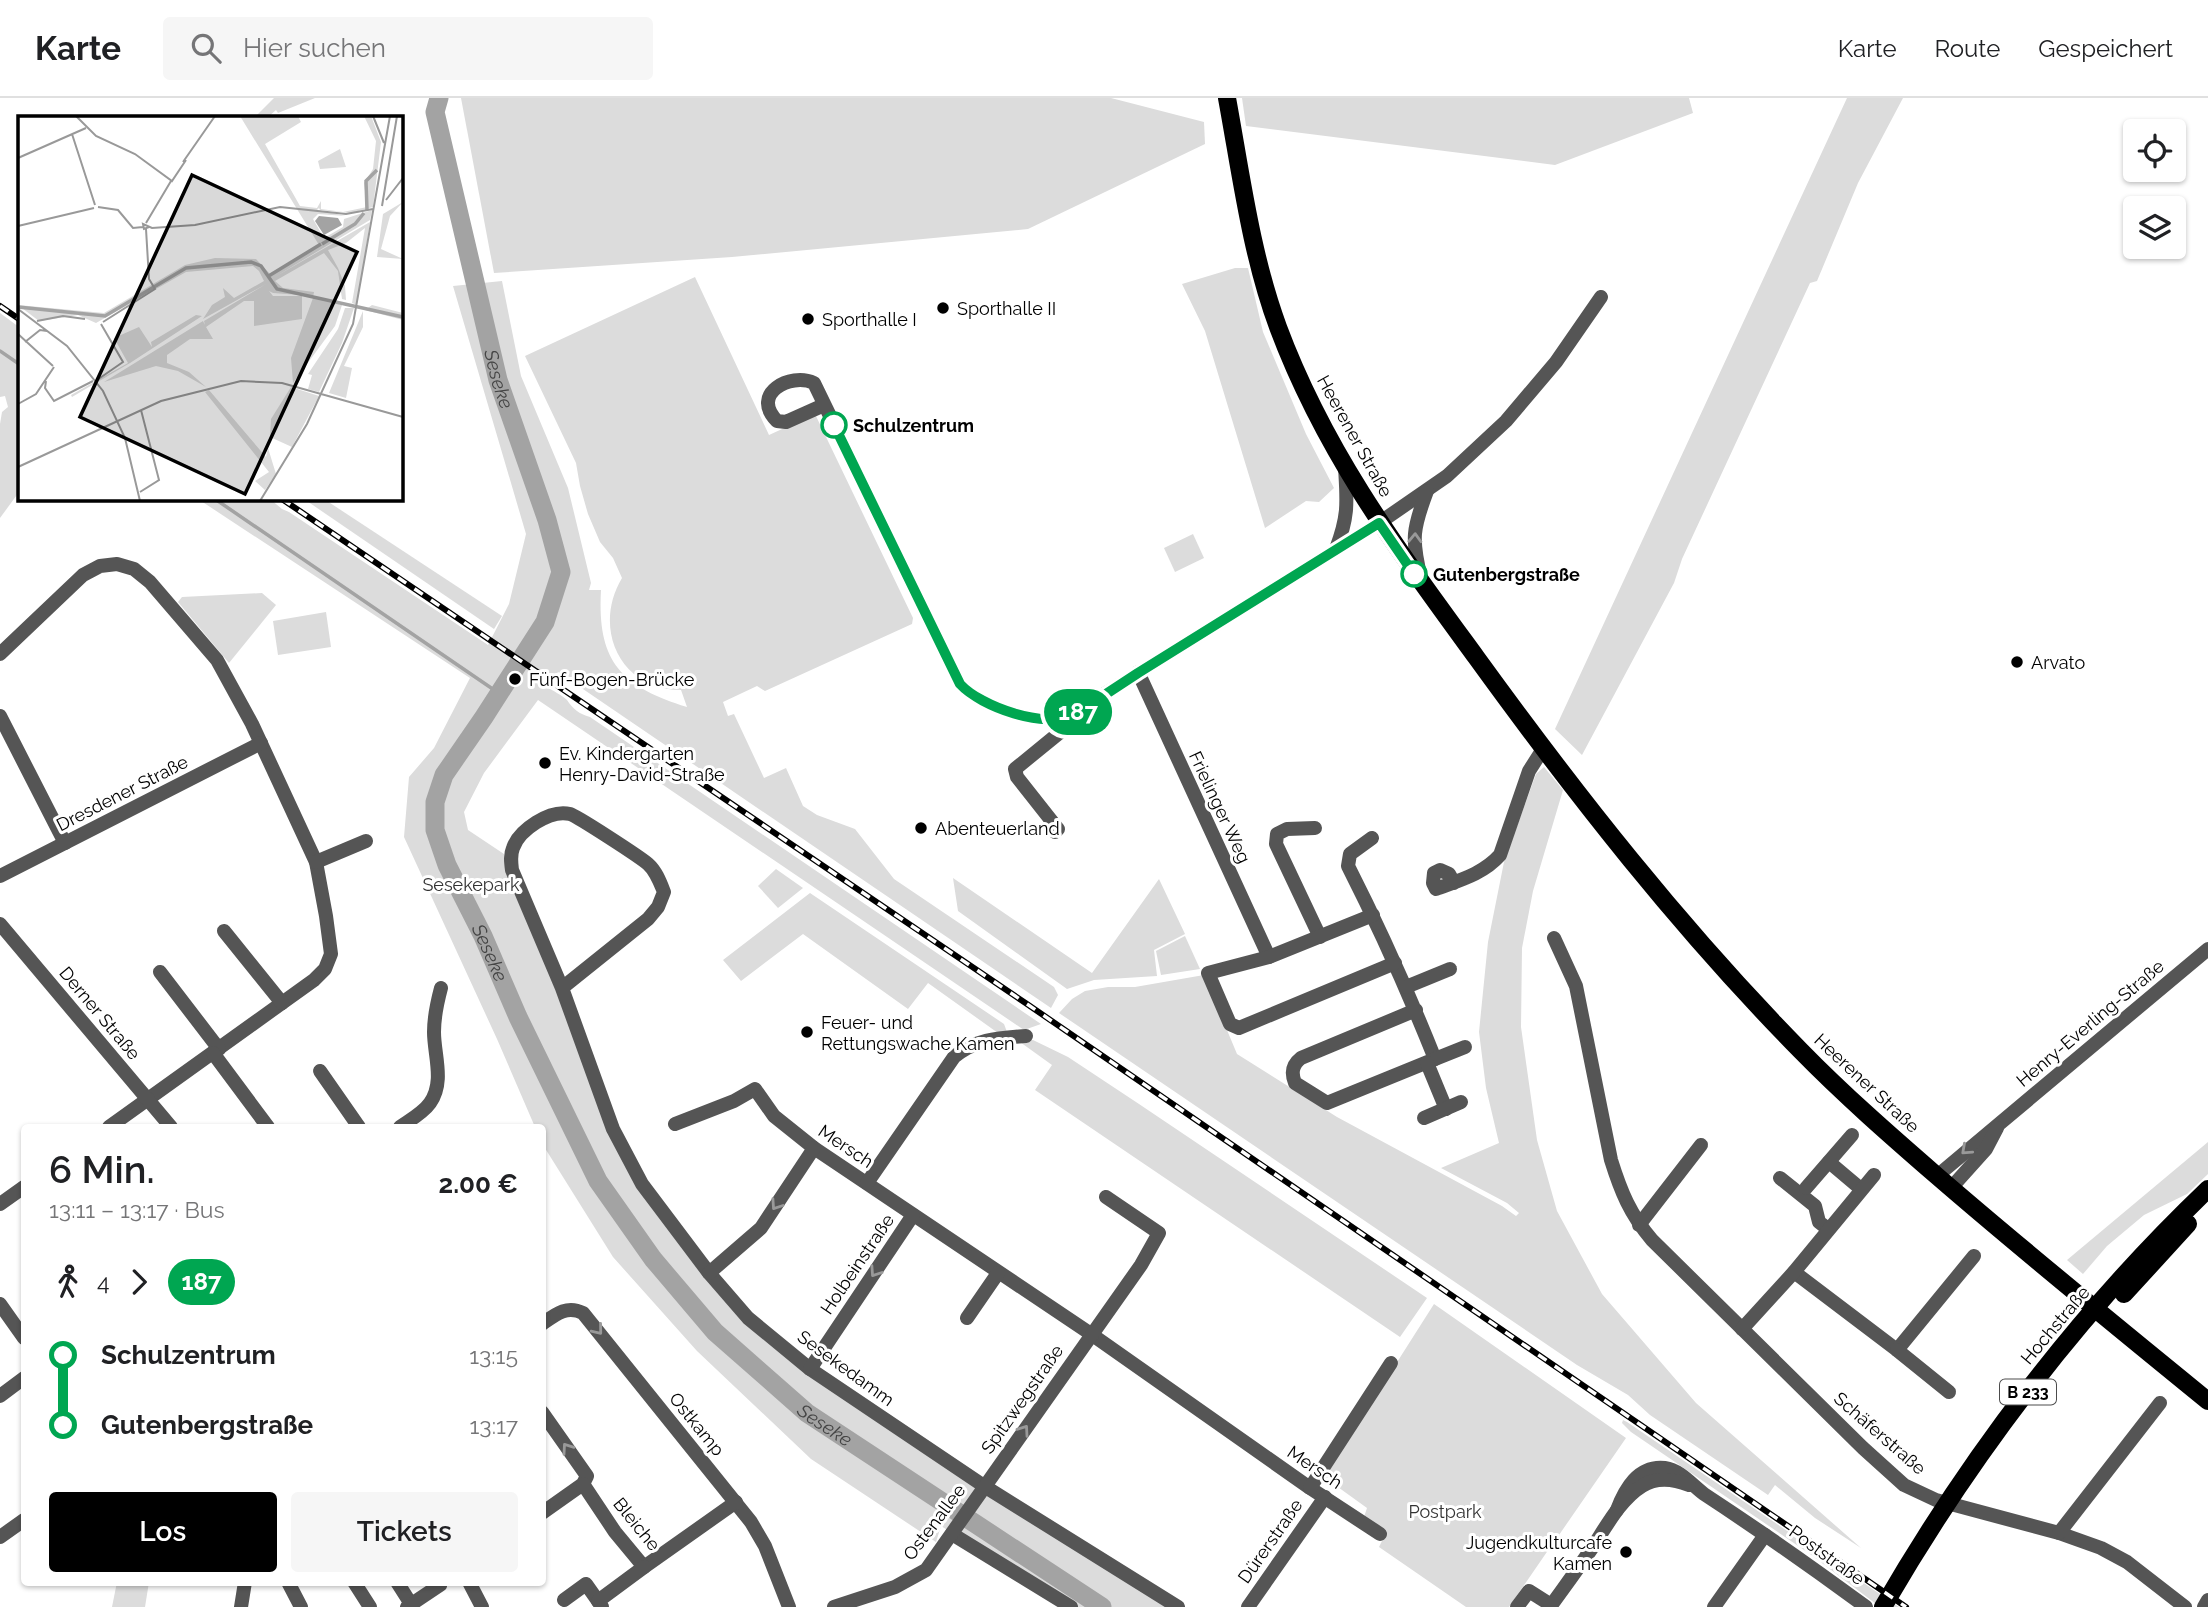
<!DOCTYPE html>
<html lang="de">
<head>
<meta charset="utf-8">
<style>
  :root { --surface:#fff; --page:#f6f6f6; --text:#202124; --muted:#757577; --line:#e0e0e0; --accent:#000 }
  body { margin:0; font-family:Raleway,sans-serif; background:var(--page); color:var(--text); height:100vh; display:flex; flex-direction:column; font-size:26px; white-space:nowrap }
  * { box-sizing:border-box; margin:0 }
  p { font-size:23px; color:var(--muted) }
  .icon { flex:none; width:38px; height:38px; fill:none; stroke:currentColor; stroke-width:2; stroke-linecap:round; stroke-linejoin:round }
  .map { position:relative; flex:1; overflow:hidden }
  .details { position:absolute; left:21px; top:1026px; width:525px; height:462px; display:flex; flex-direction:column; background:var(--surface); border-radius:7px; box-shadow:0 2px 5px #0004 }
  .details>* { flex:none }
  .badge { padding:0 14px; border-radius:23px; font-size:24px; line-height:46px }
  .controls { position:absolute; left:2123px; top:21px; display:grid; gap:14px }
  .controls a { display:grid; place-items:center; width:63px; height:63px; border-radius:7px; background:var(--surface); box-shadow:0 2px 5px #0004; font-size:35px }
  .map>.badge { position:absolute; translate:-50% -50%; box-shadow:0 0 0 4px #fff }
  .legs { display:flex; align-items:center; gap:10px; height:77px; padding:0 28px; font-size:23px }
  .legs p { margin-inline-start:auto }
  .head { display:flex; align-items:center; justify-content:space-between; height:119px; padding:0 28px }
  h1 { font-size:38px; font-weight:600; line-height:52px }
  .action { display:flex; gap:14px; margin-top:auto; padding:14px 28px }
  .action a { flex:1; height:80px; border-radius:7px; background:var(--accent); color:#fff; font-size:28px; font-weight:600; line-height:80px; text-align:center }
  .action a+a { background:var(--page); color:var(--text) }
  ul { padding:0 28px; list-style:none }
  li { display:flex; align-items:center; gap:24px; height:70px; font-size:26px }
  li i { display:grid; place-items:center; width:10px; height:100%; margin:0 9px; background:currentColor }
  li i::after { content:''; width:18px; height:18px; margin:-9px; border:5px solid; border-radius:50%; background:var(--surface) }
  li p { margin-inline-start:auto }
  li:first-child i { background:linear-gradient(#0000 50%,currentColor 0) }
  li:last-child i { background:linear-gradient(currentColor 50%,#0000 0) }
  header { display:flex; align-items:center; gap:42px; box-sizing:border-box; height:98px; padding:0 35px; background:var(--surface); border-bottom:2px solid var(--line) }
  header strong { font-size:33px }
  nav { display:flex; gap:38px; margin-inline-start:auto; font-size:24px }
  .search { width:490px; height:63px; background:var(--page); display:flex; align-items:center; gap:18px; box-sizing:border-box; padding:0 24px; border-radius:7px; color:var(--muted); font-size:26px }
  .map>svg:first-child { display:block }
  .green { fill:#dcdcdc }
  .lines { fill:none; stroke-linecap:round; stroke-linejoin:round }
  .stream { stroke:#a3a3a3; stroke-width:3.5 }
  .river { stroke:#a3a3a3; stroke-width:19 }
  .minor { stroke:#555; stroke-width:14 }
  .major { stroke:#000; stroke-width:18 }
  .rail-casing { stroke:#000; stroke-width:6 }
  .rail { stroke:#fff; stroke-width:3.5; stroke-dasharray:10; stroke-linecap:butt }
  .oneway { stroke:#999 }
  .line-1-casing { stroke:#fff; stroke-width:16 }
  .line-1 { stroke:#00a651; stroke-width:10 }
  .poi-dot { fill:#000; stroke:#fff; stroke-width:2.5 }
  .stop-1-dot { fill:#fff; stroke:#00a651; stroke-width:3.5 }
  .labels { text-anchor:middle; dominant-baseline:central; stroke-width:6; stroke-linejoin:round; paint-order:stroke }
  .shield { fill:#fff; stroke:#4c4c4c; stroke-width:2 }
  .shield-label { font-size:16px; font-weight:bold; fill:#000 }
  .poi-label { font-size:18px; fill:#000; stroke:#fff; text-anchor:start }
  .stop-label { font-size:18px; font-weight:bold; fill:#000; stroke:#fff; text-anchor:start }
  .street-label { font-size:18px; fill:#000; stroke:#fff }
  .park-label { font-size:18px; fill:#333; stroke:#fff }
  .water-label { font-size:19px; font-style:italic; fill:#444; stroke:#fff }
  .inset-river { fill:none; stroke:#a3a3a3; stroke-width:3.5 }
  .inset-road { fill:none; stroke:#999; stroke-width:2 }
  .view { fill:#000; fill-opacity:0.15; stroke:#000; stroke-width:3.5 }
  .inset-edge { fill:none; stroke:#000; stroke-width:3.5 }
</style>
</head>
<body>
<header>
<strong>Karte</strong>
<div class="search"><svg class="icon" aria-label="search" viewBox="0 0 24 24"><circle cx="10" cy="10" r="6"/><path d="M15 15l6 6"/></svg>Hier suchen</div>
<nav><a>Karte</a><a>Route</a><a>Gespeichert</a></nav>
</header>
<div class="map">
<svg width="2208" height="1509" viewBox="0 0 2208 1509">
  <rect width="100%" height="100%" fill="#fff"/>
  <g class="green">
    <path d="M274 0H315L278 15 276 12 268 19H255Z"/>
    <path d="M461 0H1111L1204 24 1205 46 1028 131 732 159 494 175Z"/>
    <path d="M1242 0H1689L1693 15 1555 67 1246 28Z"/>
    <path d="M1847 0H1903L1858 85 1817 183 1810 185 1682 461 1674 485 1582 657 1555 631Z"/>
    <path d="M1235 170H1248L1263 234 1306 336 1334 390 1319 404 1306 403 1265 430 1205 233 1182 186Z"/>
    <path d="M695 179 769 337 815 316 913 520 912 526 765 593 757 588 723 604 728 618 734 616 764 680 786 670 803 708 817 717 855 731 894 781 1054 889 1058 897 1051 910 558 574 547 589C553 593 562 597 567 602 573 611 579 616 590 619L1041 926 1024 932 538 602 484 675 464 714 468 732 504 756 631 1073 745 1219 1176 1509H1071L941 1428 936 1444 811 1361 697 1253 613 1159 543 1047 542 1029H535L497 941 404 739 409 679 434 650 470 580 198 401H270L282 411 289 414 488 547 509 506 526 436 453 188 502 183 521 278 568 390 591 485 589 492H601C597 563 620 588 687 609L681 592C620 592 592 530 622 480L613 460 600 444 588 416 580 388 576 365 525 258Z"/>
    <path d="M0 215 19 229V394L0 420V326L2 314 8 309 5 298 0 299Z"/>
    <path d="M304 401H324L502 518 494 531Z"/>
    <path d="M1193 436 1204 460 1175 474 1164 450Z"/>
    <path d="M262 495 276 507 229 565 178 504 182 499Z"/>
    <path d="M326 514 331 549 278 557 273 523Z"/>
    <path d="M1544 669 1563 692 1533 793 1522 850 1521 929 1537 1042 1557 1113 1602 1196 1696 1305 1861 1450 1815 1420 1775 1387 1768 1397 1650 1317 1628 1297 1577 1267 1059 915 1072 901 1085 893 1108 889H1135L1204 877 1237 956 1337 1019 1502 1108 1516 1118 1519 1115 1507 1105 1441 1070 1499 1045 1486 990 1479 934 1488 844 1504 764 1536 676Z"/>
    <path d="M776 771 803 790 778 810 758 788Z"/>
    <path d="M953 780 1092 875 1159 781 1185 836 1154 852 1157 878 1094 882 1067 891 958 813Z"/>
    <path d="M810 795 1004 926 1007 934 998 935 928 885 908 911 803 836 741 883 723 862Z"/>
    <path d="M1185 838 1200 871 1161 877 1156 853Z"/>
    <path d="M1033 942 1068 959 1139 1006 1427 1200 1400 1239 1035 992 1052 967 1020 944Z"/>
    <path d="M2208 1044V1076L2187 1096 2144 1117 2107 1148 2083 1176 2067 1162Z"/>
    <path d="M1434 1206 1626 1340 1559 1437 1560 1439 1553 1449 1551 1448 1509 1509H1466L1379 1449 1383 1441 1362 1425 1367 1410 1324 1379Z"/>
    <path d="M1623 1322 1627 1324 1899 1509H1880L1810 1456 1631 1334 1622 1325Z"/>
    <path d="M117 1484H149L145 1509H112Z"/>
  </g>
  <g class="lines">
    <g class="stream">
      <path d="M0 253 19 266"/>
      <path d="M215 401 500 596"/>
    </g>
    <path class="river" id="s1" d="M439 0 435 14 498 282 547 422 561 474 545 524 484 619 444 677 435 704V732L447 767 483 838 518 919 598 1083 653 1161 715 1234 807 1315 1102 1509"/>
    <g class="minor">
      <path d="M824 307 786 324 777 323C750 296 790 274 814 285L960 586C981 609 1033 624 1063 622L1379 425 1447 378 1506 323 1556 264 1601 199"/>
      <path d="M1336 451C1349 417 1347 404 1345 369"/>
      <path d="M1421 480C1411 441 1413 430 1427 393"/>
      <path d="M0 556 83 477 100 468 117 466 134 471 150 484 217 562 252 626 316 764 326 818 331 856 325 871 314 882 109 1029"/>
      <path d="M1138 574 1269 859"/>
      <path d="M0 618 65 745"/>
      <path d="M1315 730 1287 731 1277 736 1276 746 1320 839"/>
      <path d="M1055 734 1058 731 1017 679 1015 671 1064 631 1063 622"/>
      <path d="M1372 740 1350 756 1348 768C1380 831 1409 896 1435 961L1327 1005 1295 985C1291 975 1292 967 1301 960L1416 912"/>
      <path d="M316 764 366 743"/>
      <path d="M0 778 261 645"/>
      <path d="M1454 785 1449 776 1440 772 1434 775 1433 785 1436 791C1460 782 1483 776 1500 757L1529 673 1543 651"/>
      <path d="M1373 817 1269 859 1208 875 1230 926 1239 930 1395 865"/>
      <path d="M0 826 171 1029"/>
      <path d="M224 833 282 905"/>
      <path d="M1554 840 1576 888 1611 1062C1621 1094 1630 1116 1652 1142L1863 1350 1904 1387 1936 1402 2059 1435 2101 1450 2127 1464 2185 1509"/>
      <path d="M160 874 219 951"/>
      <path d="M1406 889 1450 871"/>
      <path d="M562 890 648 821 658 809 664 794C660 784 656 773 648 766 640 759 577 718 570 716 550 711 519 732 513 750 510 757 511 764 512 772L562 890 613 1031 642 1086 709 1175 748 1220 810 1271 984 1388 1178 1509"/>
      <path d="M213 955 268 1029"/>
      <path d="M1435 961 1465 949"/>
      <path d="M1427 965 1446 1011"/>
      <path d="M320 973 359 1029"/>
      <path d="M1424 1020 1461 1004"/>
      <path d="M675 1026 734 1003 755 991 774 1018 814 1050 1091 1236 1310 1390 1380 1436"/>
      <path d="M400 1029C410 1022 423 1015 430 1005 445 984 434 957 434 934 434 918 437 905 441 890"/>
      <path d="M1829 1064 1861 1091"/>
      <path d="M1937 1078 2208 851"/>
      <path d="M1780 1080 1815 1108 1819 1124 1828 1131"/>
      <path d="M867 1085 954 959C975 941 999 940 1026 938"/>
      <path d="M1806 1090 1852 1037"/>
      <path d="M1951 1090 1986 1051 1997 1030"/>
      <path d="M0 1106 24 1089"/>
      <path d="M1639 1127 1701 1047"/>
      <path d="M1794 1174 1897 1252 1974 1158"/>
      <path d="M709 1175 761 1130 814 1050"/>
      <path d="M0 1206 24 1240"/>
      <path d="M967 1220 998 1175"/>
      <path d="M542 1226C556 1216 567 1207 583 1215L751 1424 765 1448 789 1509"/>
      <path d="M1742 1231 1794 1174 1874 1077"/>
      <path d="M1897 1252 1949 1294"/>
      <path d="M810 1271 913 1117"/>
      <path d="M0 1298 24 1280"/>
      <path d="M542 1314 587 1378 583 1386 542 1415"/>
      <path d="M583 1386 615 1434 644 1469 736 1404"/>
      <path d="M1310 1390 1391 1265"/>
      <path d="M1617 1412C1625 1391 1638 1367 1665 1370 1680 1372 1692 1387 1704 1396 1759 1432 1813 1470 1866 1509"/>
      <path d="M2059 1435 2160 1305"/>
      <path d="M952 1436 1071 1509"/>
      <path d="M0 1439 24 1422"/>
      <path d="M288 1484 301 1509"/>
      <path d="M354 1484 370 1509"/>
      <path d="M397 1484 411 1506"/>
      <path d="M469 1484 482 1509"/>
      <path d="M564 1502 586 1486 598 1503"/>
      <path d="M241 1509 245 1484"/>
      <path d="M407 1509 440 1487 439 1484"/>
      <path d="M602 1509 598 1503 644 1469"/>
      <path d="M834 1509 895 1489 926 1472 1141 1167 1159 1135 1106 1099"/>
      <path d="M1248 1509 1325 1399"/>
      <path d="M1517 1509 1529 1493 1551 1507"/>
      <path d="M1550 1509C1565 1488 1580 1468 1594 1447 1607 1427 1621 1401 1642 1388 1656 1379 1674 1381 1689 1387"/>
      <path d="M1714 1509 1765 1437"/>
      <path d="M2204 1509 2208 1502"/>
    </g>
    <g class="major">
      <path d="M1227 0C1241 76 1251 156 1278 229 1325 355 1398 452 1476 559 1576 697 1681 831 1801 953 1844 997 1891 1038 1937 1078 2026 1155 2117 1229 2208 1303"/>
      <path d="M2124 1196 2188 1126"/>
      <path d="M1883 1509C1971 1357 2081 1212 2208 1091"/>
    </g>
    <g class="rail-casing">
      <g id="rail">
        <path d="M0 208 19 221"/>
        <path d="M282 401 1027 906 1906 1509"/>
      </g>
    </g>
    <use href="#rail" class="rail"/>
  </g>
  <defs><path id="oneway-chevron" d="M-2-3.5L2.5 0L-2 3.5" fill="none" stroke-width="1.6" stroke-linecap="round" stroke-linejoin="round" transform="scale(1.75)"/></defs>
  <g class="oneway">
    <use href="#oneway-chevron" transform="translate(1415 440) rotate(-88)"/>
    <use href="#oneway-chevron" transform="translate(1966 1052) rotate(138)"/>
    <use href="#oneway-chevron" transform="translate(776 1107) rotate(124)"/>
    <use href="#oneway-chevron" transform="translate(875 1174) rotate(124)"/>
    <use href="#oneway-chevron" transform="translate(598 1232) rotate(51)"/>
    <use href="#oneway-chevron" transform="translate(1024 1332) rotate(-55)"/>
    <use href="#oneway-chevron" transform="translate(567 1350) rotate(-125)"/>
  </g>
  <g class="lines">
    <g class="line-1-casing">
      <path id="line-1" d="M834 327 960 586C981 609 1045 631 1074 617L1138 575 1379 425 1414 476"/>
    </g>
    <use href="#line-1" class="line-1"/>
  </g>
  <g class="poi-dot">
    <circle cx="943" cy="210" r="7"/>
    <circle cx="808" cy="221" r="7"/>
    <circle cx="2017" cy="564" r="7"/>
    <circle cx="515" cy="581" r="7"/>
    <circle cx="545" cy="665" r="7"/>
    <circle cx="921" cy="730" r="7"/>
    <circle cx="807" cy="934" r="7"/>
    <circle cx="1626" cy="1454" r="7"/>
  </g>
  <g class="stop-1-dot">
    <circle cx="834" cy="327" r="12"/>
    <circle cx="1414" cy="476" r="12"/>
  </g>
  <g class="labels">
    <rect class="shield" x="2000" y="1281.5" width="56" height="25" rx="5"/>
    <g class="shield-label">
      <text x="2028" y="1294">B 233</text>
    </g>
    <g class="poi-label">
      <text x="957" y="210">Sporthalle II</text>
      <text x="822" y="221">Sporthalle I</text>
      <text x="2031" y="564">Arvato</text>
      <text x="529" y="581">Fünf-Bogen-Brücke</text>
      <text x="559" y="655">Ev. Kindergarten<tspan x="559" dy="21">Henry-David-Straße</tspan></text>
      <text x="935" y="730">Abenteuerland</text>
      <text x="821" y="924">Feuer- und<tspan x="821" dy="21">Rettungswache Kamen</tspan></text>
      <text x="1612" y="1444" text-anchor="end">Jugendkulturcafe<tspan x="1612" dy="21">Kamen</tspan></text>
    </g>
    <g class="stop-label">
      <text x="853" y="327">Schulzentrum</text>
      <text x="1433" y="476">Gutenbergstraße</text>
    </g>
    <g class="street-label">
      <text transform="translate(1355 338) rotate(61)">Heerener Straße</text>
      <text transform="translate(122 695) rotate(-27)">Dresdener Straße</text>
      <text transform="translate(1220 709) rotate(65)">Frielinger Weg</text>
      <text transform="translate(100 915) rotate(50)">Derner Straße</text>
      <text transform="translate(2090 925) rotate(-40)">Henry-Everling-Straße</text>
      <text transform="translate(1867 985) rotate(43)">Heerener Straße</text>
      <text transform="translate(846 1048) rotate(34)">Mersch</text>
      <text transform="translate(857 1166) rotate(-56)">Holbeinstraße</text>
      <text transform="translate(2055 1227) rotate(-50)">Hochstraße</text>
      <text transform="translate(846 1270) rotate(36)">Sesekedamm</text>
      <text transform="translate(1022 1301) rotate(-55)">Spitzwegstraße</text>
      <text transform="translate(697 1326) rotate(51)">Ostkamp</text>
      <text transform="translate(1880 1335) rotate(41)">Schäferstraße</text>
      <text transform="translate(1315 1369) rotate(34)">Mersch</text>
      <text transform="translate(934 1424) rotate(-53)">Ostenallee</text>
      <text transform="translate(637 1426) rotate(51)">Bleiche</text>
      <text transform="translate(1270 1443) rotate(-55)">Dürerstraße</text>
      <text transform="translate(1827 1457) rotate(36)">Poststraße</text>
    </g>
    <g class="park-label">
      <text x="471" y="786">Sesekepark</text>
      <text x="1445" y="1413">Postpark</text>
    </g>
    <g class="water-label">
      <text stroke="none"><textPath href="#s1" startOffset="289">Seseke</textPath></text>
      <text stroke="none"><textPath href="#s1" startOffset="919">Seseke</textPath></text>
      <text stroke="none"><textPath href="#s1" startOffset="1507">Seseke</textPath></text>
    </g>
  </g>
  <g transform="translate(18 18)">
    <rect width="385" height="385" fill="#fff"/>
    <path d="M222 0H280L283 6 247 28 282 90 299 92 303 85V93L325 96 349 91 346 67 355 53 358 25 346 0H353L363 26 355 91 333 97 302 94 301 92 299 94 328 100 300 98 295 103 306 122 325 111 326 103 354 94 352 104 255 162 352 106 339 189 334 187 347 112 328 127 310 134 320 152 327 170 328 184 324 183 320 155 306 137 257 165 265 172 296 176 295 181 324 189 317 210 275 267 273 242 295 182 282 179 255 177 251 175 255 180H284V203L236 210V185H226L188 211 195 223H172L149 239V247L171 256 188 271 160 255 138 250 86 266 185 205 187 209 186 205 248 168 185 203 194 189 207 181 205 172 216 182 246 165 241 155 235 150 168 156 78 207 60 199 21 205 0 189 86 197 167 149 197 142 238 143 252 158 301 129ZM322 33 328 51 302 53 300 45ZM385 86 372 100 363 133 385 143 359 141 365 98ZM354 189 385 197V204L347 194ZM327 192H336L324 227 301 276 290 273 294 259 290 258 320 213ZM345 195V211L326 250 334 252 328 282 311 277ZM178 199 184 200 112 247 54 281 53 279 110 247 96 222 121 211 134 231 133 226ZM273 271 301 280 274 331 252 321 253 303ZM191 274 248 341 250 332 258 358 247 374 237 365 251 356 187 276Z" fill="#dcdcdc"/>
    <path d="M301 100 320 102 324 109 306 119 297 105Z" fill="#a3a3a3"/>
    <path class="inset-river" d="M349 94 348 65 359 54M304 128 337 108 346 97M249 161 303 128M0 191 87 200 168 152 233 146 243 150 259 173 385 201"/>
    <path class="inset-road" d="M58 0 78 20 117 38 154 65 168 44M355 0 366 27M54 18 77 89M0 42 68 12M165 46 197 0M368 84 385 62M364 90 379 0M80 91 100 94 115 112 125 111M128 107 153 65M0 110 76 92M131 111 126 113 125 108 134 112 177 109 262 91 328 98 355 93M0 193 49 230 85 275 107 322 122 385M19 205 45 200 67 203M85 206 137 173 131 163 128 113M0 218 35 250M7 226 22 214 29 215M79 264 105 246 83 208M28 265 27 272 36 285 75 265M0 288 18 278 36 251M0 351 143 285 223 265 264 267 385 301M122 376 141 364 123 294M242 385 289 308 335 208 372 0"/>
    <path class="view" d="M174 59 339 136 227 378 62 301Z"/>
    <rect width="385" height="385" class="inset-edge"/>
  </g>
</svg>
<div class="controls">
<a><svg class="icon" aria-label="locate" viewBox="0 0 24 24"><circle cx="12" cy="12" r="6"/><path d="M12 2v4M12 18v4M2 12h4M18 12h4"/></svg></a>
<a><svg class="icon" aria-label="layers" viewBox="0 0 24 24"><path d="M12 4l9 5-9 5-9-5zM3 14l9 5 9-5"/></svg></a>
</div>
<b class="badge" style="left:1078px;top:614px;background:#00a651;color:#fff">187</b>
<section class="details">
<div class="head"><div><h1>6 Min.</h1><p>13:11 – 13:17 · Bus</p></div><b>2.00 €</b></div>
<div class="legs"><svg class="icon" aria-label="walk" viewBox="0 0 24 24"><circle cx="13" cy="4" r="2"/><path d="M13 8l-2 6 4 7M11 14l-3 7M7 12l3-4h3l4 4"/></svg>4<svg class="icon" aria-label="forward" viewBox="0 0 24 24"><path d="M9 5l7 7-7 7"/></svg><b class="badge" style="background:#00a651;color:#fff">187</b></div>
<ul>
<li><i style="color:#00a651"></i><b>Schulzentrum</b><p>13:15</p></li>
<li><i style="color:#00a651"></i><b>Gutenbergstraße</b><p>13:17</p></li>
</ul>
<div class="action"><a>Los</a><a>Tickets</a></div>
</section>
</div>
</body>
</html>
